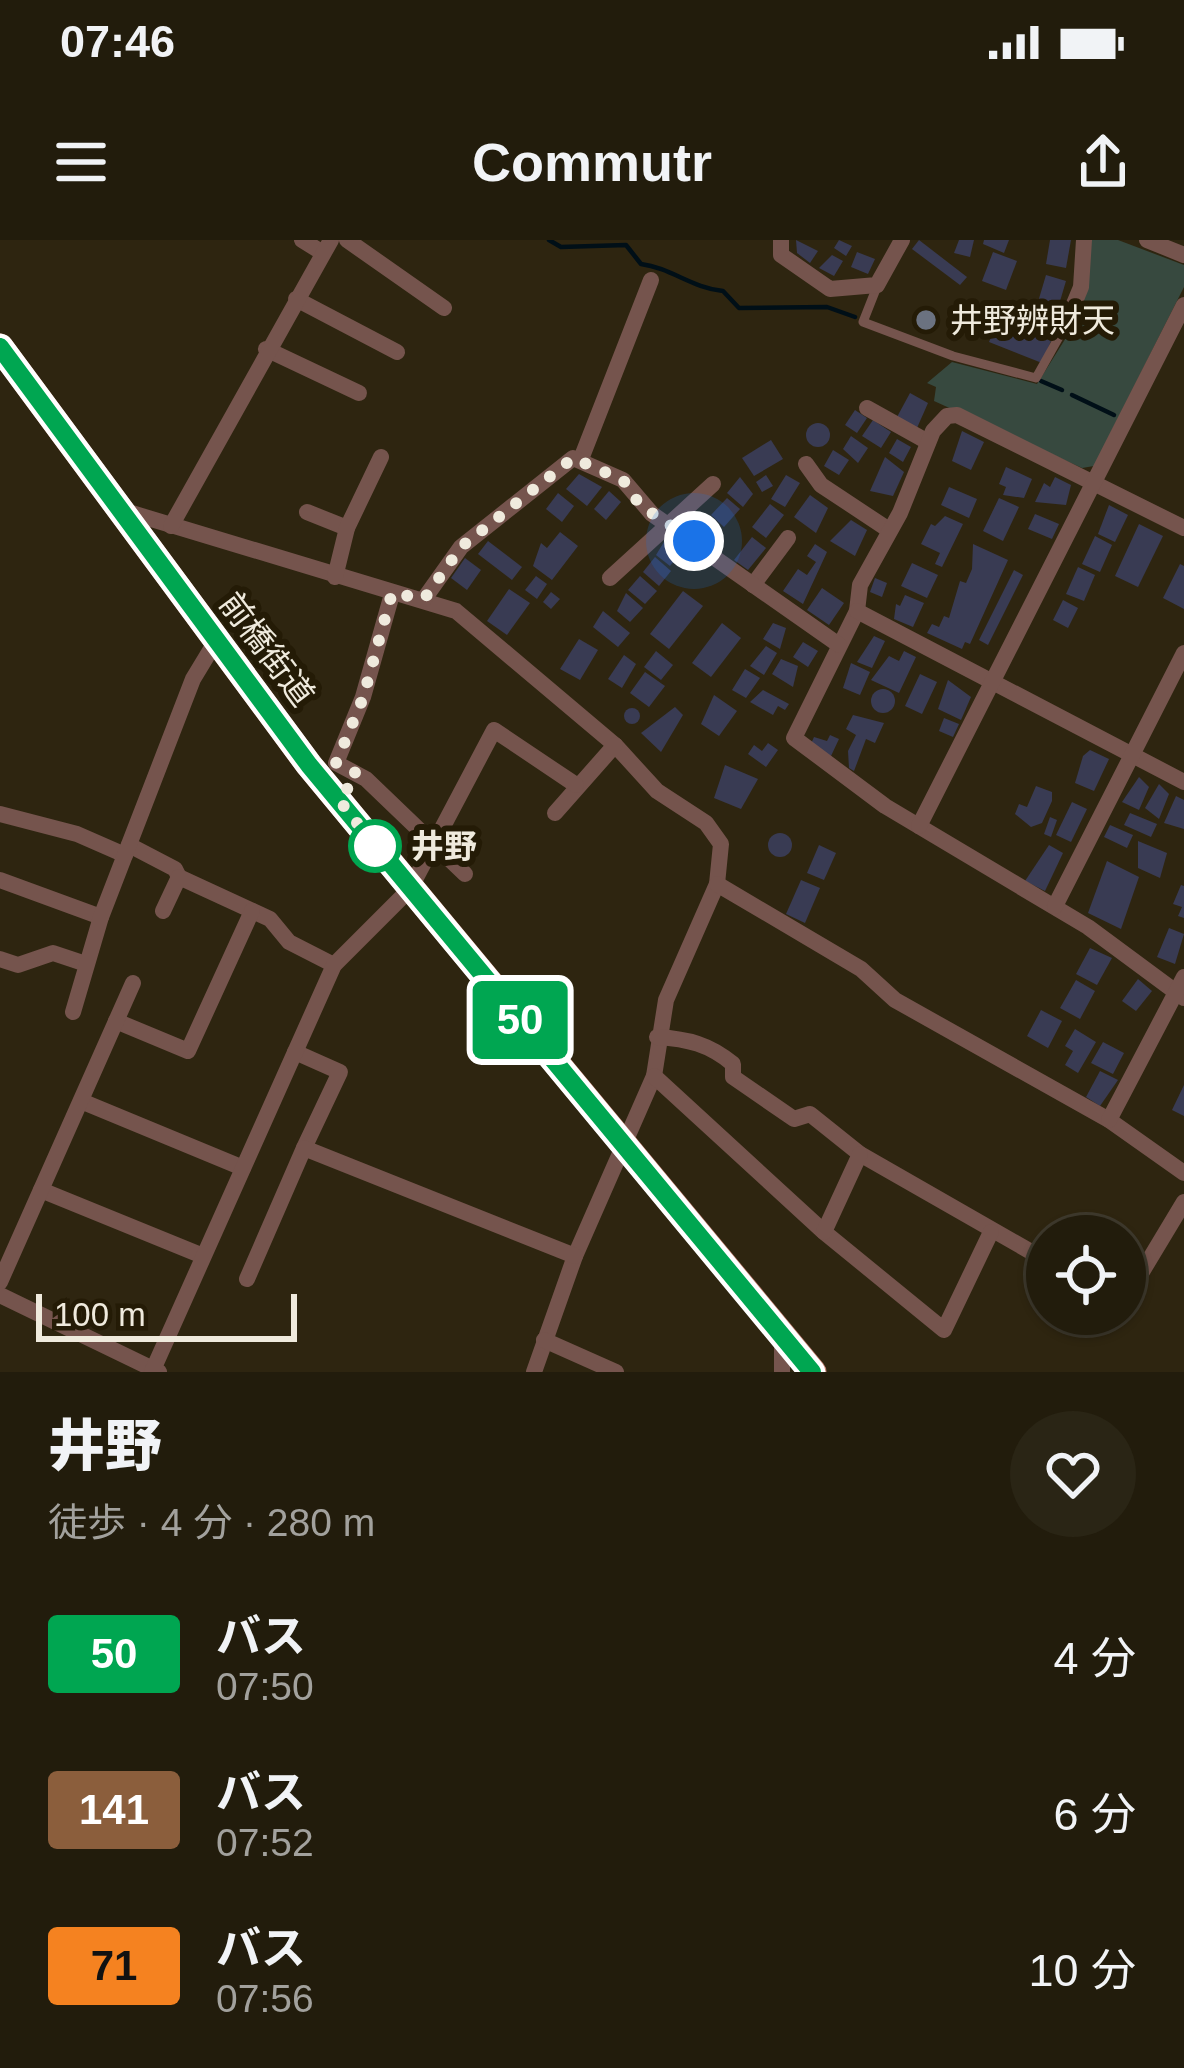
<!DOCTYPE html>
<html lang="ja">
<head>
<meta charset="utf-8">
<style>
  :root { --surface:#221c0c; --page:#2a2515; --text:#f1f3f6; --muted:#a2a19d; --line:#3f3a2d }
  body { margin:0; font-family:Helvetica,"Noto Sans JP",sans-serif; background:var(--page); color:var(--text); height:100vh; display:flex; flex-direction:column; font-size:45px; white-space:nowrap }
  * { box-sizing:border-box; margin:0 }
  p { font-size:39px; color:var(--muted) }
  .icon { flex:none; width:66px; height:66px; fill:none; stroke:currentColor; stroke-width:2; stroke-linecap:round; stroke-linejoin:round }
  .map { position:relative; height:1132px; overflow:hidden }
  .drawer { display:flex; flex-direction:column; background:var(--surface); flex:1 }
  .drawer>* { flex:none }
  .badge { padding:0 24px; border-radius:9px; font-size:42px; line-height:78px }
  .fabs { position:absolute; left:1026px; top:975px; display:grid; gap:24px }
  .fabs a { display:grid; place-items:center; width:120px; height:120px; border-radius:50%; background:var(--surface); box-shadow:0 3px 9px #0004,0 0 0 3px var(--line); font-size:60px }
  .scale { position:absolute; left:36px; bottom:30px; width:261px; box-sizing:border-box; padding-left:12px; border:6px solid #efeadd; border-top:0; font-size:33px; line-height:42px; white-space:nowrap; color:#efeadd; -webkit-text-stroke:9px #241b06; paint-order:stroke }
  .you { position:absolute; width:60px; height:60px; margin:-30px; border:9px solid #fff; border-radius:50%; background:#1a73e8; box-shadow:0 0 0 18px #1a73e833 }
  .map>.badge { position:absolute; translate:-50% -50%; box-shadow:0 0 0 6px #fff }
  .round { display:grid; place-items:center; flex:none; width:126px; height:126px; border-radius:63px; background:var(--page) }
  .summary { display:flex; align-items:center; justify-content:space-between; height:204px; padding:0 48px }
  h1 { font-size:57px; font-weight:800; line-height:90px }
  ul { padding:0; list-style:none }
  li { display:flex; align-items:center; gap:36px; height:156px; padding:0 48px }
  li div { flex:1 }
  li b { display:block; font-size:45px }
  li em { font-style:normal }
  li .badge { min-width:132px; font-weight:700; text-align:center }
  .status { display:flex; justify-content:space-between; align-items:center; height:84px; padding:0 60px; background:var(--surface); direction:ltr }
  .status svg { height:33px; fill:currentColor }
  header { display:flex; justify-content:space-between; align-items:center; height:156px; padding:0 48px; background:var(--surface); font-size:54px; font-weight:800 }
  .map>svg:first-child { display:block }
  .green { fill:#37493f }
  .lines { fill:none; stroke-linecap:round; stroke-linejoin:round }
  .stream { stroke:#000f17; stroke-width:4.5 }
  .building { fill:#393b53 }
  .service { stroke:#75544d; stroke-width:9 }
  .minor { stroke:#75544d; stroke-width:16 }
  .primary { stroke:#c38072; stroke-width:27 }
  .line-casing { stroke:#fff; stroke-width:27 }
  .line { stroke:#00a651; stroke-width:18 }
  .walk { stroke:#efeadd; stroke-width:12; stroke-dasharray:0 21.6 }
  .worship-dot { fill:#6b7280; stroke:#241b06; stroke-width:4.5 }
  .stop-dot { fill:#fff; stroke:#00a651; stroke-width:6 }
  .labels { text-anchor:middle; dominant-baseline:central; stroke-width:12; stroke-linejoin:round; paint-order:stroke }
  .poi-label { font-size:33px; fill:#efeadd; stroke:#241b06; text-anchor:start }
  .street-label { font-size:33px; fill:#efeadd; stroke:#241b06 }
  .stop-label { font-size:33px; font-weight:bold; fill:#efeadd; stroke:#241b06; text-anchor:start }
</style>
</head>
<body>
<div class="status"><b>07:46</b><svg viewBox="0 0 49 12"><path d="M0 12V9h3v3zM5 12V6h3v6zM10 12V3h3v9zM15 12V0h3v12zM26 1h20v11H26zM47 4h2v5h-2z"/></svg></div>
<header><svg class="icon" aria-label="menu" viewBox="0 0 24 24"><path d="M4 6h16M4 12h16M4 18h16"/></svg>Commutr<svg class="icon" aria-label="share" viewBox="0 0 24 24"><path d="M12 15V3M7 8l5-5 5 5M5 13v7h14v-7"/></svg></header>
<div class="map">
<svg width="1184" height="1132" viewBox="0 0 1184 1132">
  <rect width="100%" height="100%" fill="#2e2510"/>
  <path class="green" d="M1091 0H1118L1184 25V47L1094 226 1082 228 934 161 936 147 927 143 952 122 1037 144 1069 93Z"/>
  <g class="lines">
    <g class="stream">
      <path d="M549 0 561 7 626 5 641 24C671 28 692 48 723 51L739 68 827 67 855 77"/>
      <path d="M1041 141 1062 150"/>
      <path d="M1072 155 1114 175"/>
    </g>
  </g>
  <g class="building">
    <path d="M796 0 818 11 810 23 797 13Z"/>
    <path d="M839 0 852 6 846 16 834 8Z"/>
    <path d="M919 0 967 37 960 45 912 9Z"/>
    <path d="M959 0H974L970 17 954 13Z"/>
    <path d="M984 0H1009L1004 13 983 4Z"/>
    <path d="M1050 0H1071L1066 28 1046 24Z"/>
    <path d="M857 12 875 19 868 34 851 27Z"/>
    <path d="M993 12 1017 21 1006 50 982 41Z"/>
    <path d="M832 15 843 21 834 36 819 28Z"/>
    <path d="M1046 35 1066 41 1055 78 1035 72Z"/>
    <circle cx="927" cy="80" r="11"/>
    <path d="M998 80 1051 101 1042 123 989 102Z"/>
    <path d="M910 153 928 163 917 188 897 177Z"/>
    <path d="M855 170 867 178 857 193 845 185Z"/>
    <path d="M873 180 891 192 881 208 862 196Z"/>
    <circle cx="818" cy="195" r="12"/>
    <path d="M962 191 984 202 971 230 952 221Z"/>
    <path d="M851 196 868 208 858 223 843 209Z"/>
    <path d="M897 199 911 207 903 222 889 213Z"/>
    <path d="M771 200 783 219 754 236 742 218Z"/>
    <path d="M833 210 849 220 839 235 824 226Z"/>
    <path d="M885 217 904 232 893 256 870 251Z"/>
    <path d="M1006 227 1032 239 1024 258 1003 255 1006 247 999 244Z"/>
    <path d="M579 234 602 247 587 266 566 249Z"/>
    <path d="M766 235 773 246 762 252 756 242Z"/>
    <path d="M786 235 800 243 785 267 771 259Z"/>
    <path d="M740 237 753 254 743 267 727 253Z"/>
    <path d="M1055 237 1071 245 1066 265 1035 262 1044 243 1050 247Z"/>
    <path d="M949 247 977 259 969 278 941 265Z"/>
    <path d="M609 251 621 262 606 280 594 269Z"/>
    <path d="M558 253 574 266 562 282 546 269Z"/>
    <path d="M810 255 828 268 816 293 794 277Z"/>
    <path d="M727 258 740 269 724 287 711 275Z"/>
    <path d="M999 258 1019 267 1003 301 983 291Z"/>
    <path d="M770 264 784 275 766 298 752 287Z"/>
    <path d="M1109 265 1128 275 1115 302 1098 294Z"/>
    <path d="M1035 274 1059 284 1052 299 1028 289Z"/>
    <path d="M945 276 963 284 942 327 935 324 940 313 921 304 931 284 935 286Z"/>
    <path d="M707 277 722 290 710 305 694 291Z"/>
    <path d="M851 280 867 290 855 316 830 301Z"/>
    <path d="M1139 284 1163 296 1138 347 1115 336Z"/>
    <path d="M560 292 578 306 552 340 533 326 541 303 547 308Z"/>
    <path d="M1095 296 1112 305 1100 332 1082 324Z"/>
    <path d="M667 297 683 309 670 326 656 315Z"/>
    <path d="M752 297 766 308 748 330 734 320Z"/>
    <path d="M488 301 522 327 512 340 478 314Z"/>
    <path d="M815 304 827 312 803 364 783 351 798 329 807 335 816 322 807 316Z"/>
    <path d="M973 304 1008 320 970 404 965 402 962 409 927 393 932 384 939 387 944 376 949 378 960 341 966 343 972 329Z"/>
    <path d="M655 317 671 331 659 346 643 332Z"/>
    <path d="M465 318 481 330 467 350 451 338Z"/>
    <path d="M912 323 938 335 927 358 901 346Z"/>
    <path d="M1180 324 1184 326V369L1163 358Z"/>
    <path d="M1078 327 1095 335 1084 361 1066 354Z"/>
    <path d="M1014 330 1023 335 988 405 979 400Z"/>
    <path d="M536 336 547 344 537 359 525 350Z"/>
    <path d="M640 336 657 351 645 364 628 350Z"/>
    <path d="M875 338 887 343 882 357 870 352Z"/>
    <path d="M822 348 844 363 829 385 807 370Z"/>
    <path d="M509 349 530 363 507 395 487 381Z"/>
    <path d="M683 351 703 366 669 409 650 394Z"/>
    <path d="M551 352 560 359 551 369 543 362Z"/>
    <path d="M626 353 643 368 630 382 617 371Z"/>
    <path d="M905 355 924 363 913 387 894 379 896 364 900 366Z"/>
    <path d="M1063 360 1078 368 1068 388 1053 380Z"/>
    <path d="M603 371 630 393 618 407 593 387Z"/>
    <path d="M722 383 741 398 711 437 692 423Z"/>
    <path d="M773 383 786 388 780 409 763 399Z"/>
    <path d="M874 396 885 401 872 428 857 422Z"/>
    <path d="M579 399 598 410 580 440 560 429Z"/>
    <path d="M803 402 818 411 808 427 793 417Z"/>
    <path d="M766 406 777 413 764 435 750 426Z"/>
    <path d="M656 411 673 425 661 440 644 427Z"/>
    <path d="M904 411 916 417 899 453 871 440 889 416 899 421Z"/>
    <path d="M624 415 636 424 622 448 608 439Z"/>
    <path d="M781 419 798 426 793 447 772 434Z"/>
    <path d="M851 423 870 432 860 455 843 448Z"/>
    <path d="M745 429 760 438 746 458 732 450Z"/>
    <path d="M645 432 665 446 649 467 630 453Z"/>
    <path d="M920 434 937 442 922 474 905 466Z"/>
    <path d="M948 440 971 457 961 480 938 469Z"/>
    <circle cx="883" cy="461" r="12"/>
    <path d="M763 450 789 464 785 470 778 466 773 475 750 462Z"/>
    <path d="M714 455 737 471 719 496 701 484Z"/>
    <path d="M675 467 683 475 661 512 641 493Z"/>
    <circle cx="632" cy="476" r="8"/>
    <path d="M853 475 884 483 875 503 866 499 854 531 849 528 848 511 856 495 846 489Z"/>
    <path d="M944 478 959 484 953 497 939 491Z"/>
    <path d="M830 495 839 499 831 516 810 506 814 497 827 501Z"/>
    <path d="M768 503 778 510 766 527 748 514 754 505 762 511Z"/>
    <path d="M1090 510 1109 519 1094 551 1075 543 1083 516Z"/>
    <path d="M725 525 758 539 741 569 714 558Z"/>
    <path d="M1139 537 1149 547 1139 570 1122 562Z"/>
    <path d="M1159 544 1169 554 1159 579 1145 568Z"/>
    <path d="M1036 546 1052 552V561L1042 583 1031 587 1015 574 1019 564 1027 567Z"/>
    <path d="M1176 556 1184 560V589L1164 583Z"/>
    <path d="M1072 562 1087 569 1071 602 1056 595Z"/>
    <path d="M1130 573 1157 584 1151 597 1124 585Z"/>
    <path d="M1050 577 1057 580 1051 597 1044 594Z"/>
    <path d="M1110 585 1133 595 1127 608 1104 597Z"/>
    <circle cx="780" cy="605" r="12"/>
    <path d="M1138 601 1167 613 1160 638 1138 628Z"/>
    <path d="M819 605 836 613 824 640 807 633Z"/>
    <path d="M1049 605 1063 613 1045 651 1025 641Z"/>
    <path d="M1107 621 1139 637 1121 689 1088 673Z"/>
    <path d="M801 640 820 648 805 683 786 674Z"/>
    <path d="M1181 645 1184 646V678L1178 676 1182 667 1173 664Z"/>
    <path d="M1169 688 1184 694 1175 724 1157 717Z"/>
    <path d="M1090 708 1112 718 1097 745 1076 734Z"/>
    <path d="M1138 739 1152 751 1136 771 1122 761Z"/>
    <path d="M1076 740 1095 751 1080 779 1060 768Z"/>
    <path d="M1041 770 1062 781 1048 808 1027 796Z"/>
    <path d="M1075 789 1096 802 1078 833 1065 825 1073 811 1065 806Z"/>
    <path d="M1103 802 1124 813 1113 834 1091 823Z"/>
    <path d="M1100 831 1118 840 1100 866 1086 857Z"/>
    <path d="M1184 845V876L1172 870Z"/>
  </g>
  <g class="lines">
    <path class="service" d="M878 44 863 82 953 116 1036 138 1064 88"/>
    <g class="minor">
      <path d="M302 0 323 13"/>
      <path d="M347 0 444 68"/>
      <path d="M781 0V15L830 49 877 45 902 0"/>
      <path d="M1147 0 1184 15"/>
      <path d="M296 59 397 112"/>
      <path d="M1064 88 1081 47 1084 0"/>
      <path d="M266 109 359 153"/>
      <path d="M867 168 928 202"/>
      <path d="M581 219 651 40"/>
      <path d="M806 224 821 245 889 290"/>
      <path d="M125 271 456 371 615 505 657 551 706 583 721 604 717 644 666 760 654 836 575 1016 534 1132"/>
      <path d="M307 272 347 288"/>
      <path d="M171 286 331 0"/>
      <path d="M1184 288 957 175 947 176 933 191 900 273 860 345 857 371 794 498 885 566 1088 687 1184 758"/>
      <path d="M335 337 347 288 381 217"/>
      <path d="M610 338 713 244"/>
      <path d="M753 345 788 298"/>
      <path d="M392 354 363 457 336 523 366 539 465 634"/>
      <path d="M424 359 461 307 573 218 623 240 652 274 839 405"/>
      <path d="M857 371 1184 542"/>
      <path d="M555 573 615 505"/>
      <path d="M0 574 77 594 125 615"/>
      <path d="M919 586 1184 65"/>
      <path d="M129 605 175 629 179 637"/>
      <path d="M0 640 101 677"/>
      <path d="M717 644 861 729 895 760 1109 880 1184 933"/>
      <path d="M1055 666 1184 413"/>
      <path d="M163 671 179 637 270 679 289 702 334 725"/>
      <path d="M0 719 18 725 53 713 86 724"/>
      <path d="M73 772 101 677 193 439 216 401"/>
      <path d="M116 781 188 811 252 671"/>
      <path d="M657 797C688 799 709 804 733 824V837L794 879 810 874 860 914 1047 1021"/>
      <path d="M295 812 340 832 304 908"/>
      <path d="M654 836 824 992 944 1090 991 992"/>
      <path d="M81 861 243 928"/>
      <path d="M1109 880 1184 737"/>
      <path d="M41 950 203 1016"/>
      <path d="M824 992 860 914"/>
      <path d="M247 1039 304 908 575 1016"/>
      <path d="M0 1042 133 743"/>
      <path d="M0 1055 159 1132"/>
      <path d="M1125 1060 1184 962"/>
      <path d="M544 1100 616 1132"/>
      <path d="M152 1132 334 725 410 649 494 490 576 545"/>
      <path d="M782 1132V1097"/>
    </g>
    <path class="primary" d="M0 107 309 525 813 1132"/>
  </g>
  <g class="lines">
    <g class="line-casing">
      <path id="line" d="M0 107 309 525 812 1132"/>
    </g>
    <use href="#line" class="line"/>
    <path class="walk" d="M375 606 386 620 339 560 358 534 336 523 363 458 392 353 424 359 461 307 573 218 623 240 640 265 694 301"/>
  </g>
  <circle class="worship-dot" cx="926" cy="80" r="12"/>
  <circle class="stop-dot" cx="375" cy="606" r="24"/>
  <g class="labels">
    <g class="poi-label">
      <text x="950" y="80">井野辨財天</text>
    </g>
    <g class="street-label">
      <text transform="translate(267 409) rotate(53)">前橋街道</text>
    </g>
    <g class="stop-label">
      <text x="411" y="606">井野</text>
    </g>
  </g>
</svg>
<div class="fabs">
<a><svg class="icon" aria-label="locate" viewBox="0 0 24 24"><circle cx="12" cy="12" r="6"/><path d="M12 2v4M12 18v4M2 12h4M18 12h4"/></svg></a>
</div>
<div class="scale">100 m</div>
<div class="you" style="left:694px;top:301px"></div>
<b class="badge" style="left:520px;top:780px;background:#00a651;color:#fff">50</b>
</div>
<section class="drawer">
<div class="summary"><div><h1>井野</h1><p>徒歩 · 4 分 · 280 m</p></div><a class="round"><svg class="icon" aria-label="heart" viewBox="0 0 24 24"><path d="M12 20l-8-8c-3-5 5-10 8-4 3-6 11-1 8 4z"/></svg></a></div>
<ul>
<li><span class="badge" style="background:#00a651;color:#fff">50</span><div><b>バス</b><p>07:50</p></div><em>4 分</em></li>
<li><span class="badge" style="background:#8b5e3c;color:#fff">141</span><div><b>バス</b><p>07:52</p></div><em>6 分</em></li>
<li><span class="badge" style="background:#f58220;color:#111">71</span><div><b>バス</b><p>07:56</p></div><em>10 分</em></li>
</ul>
</section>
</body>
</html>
